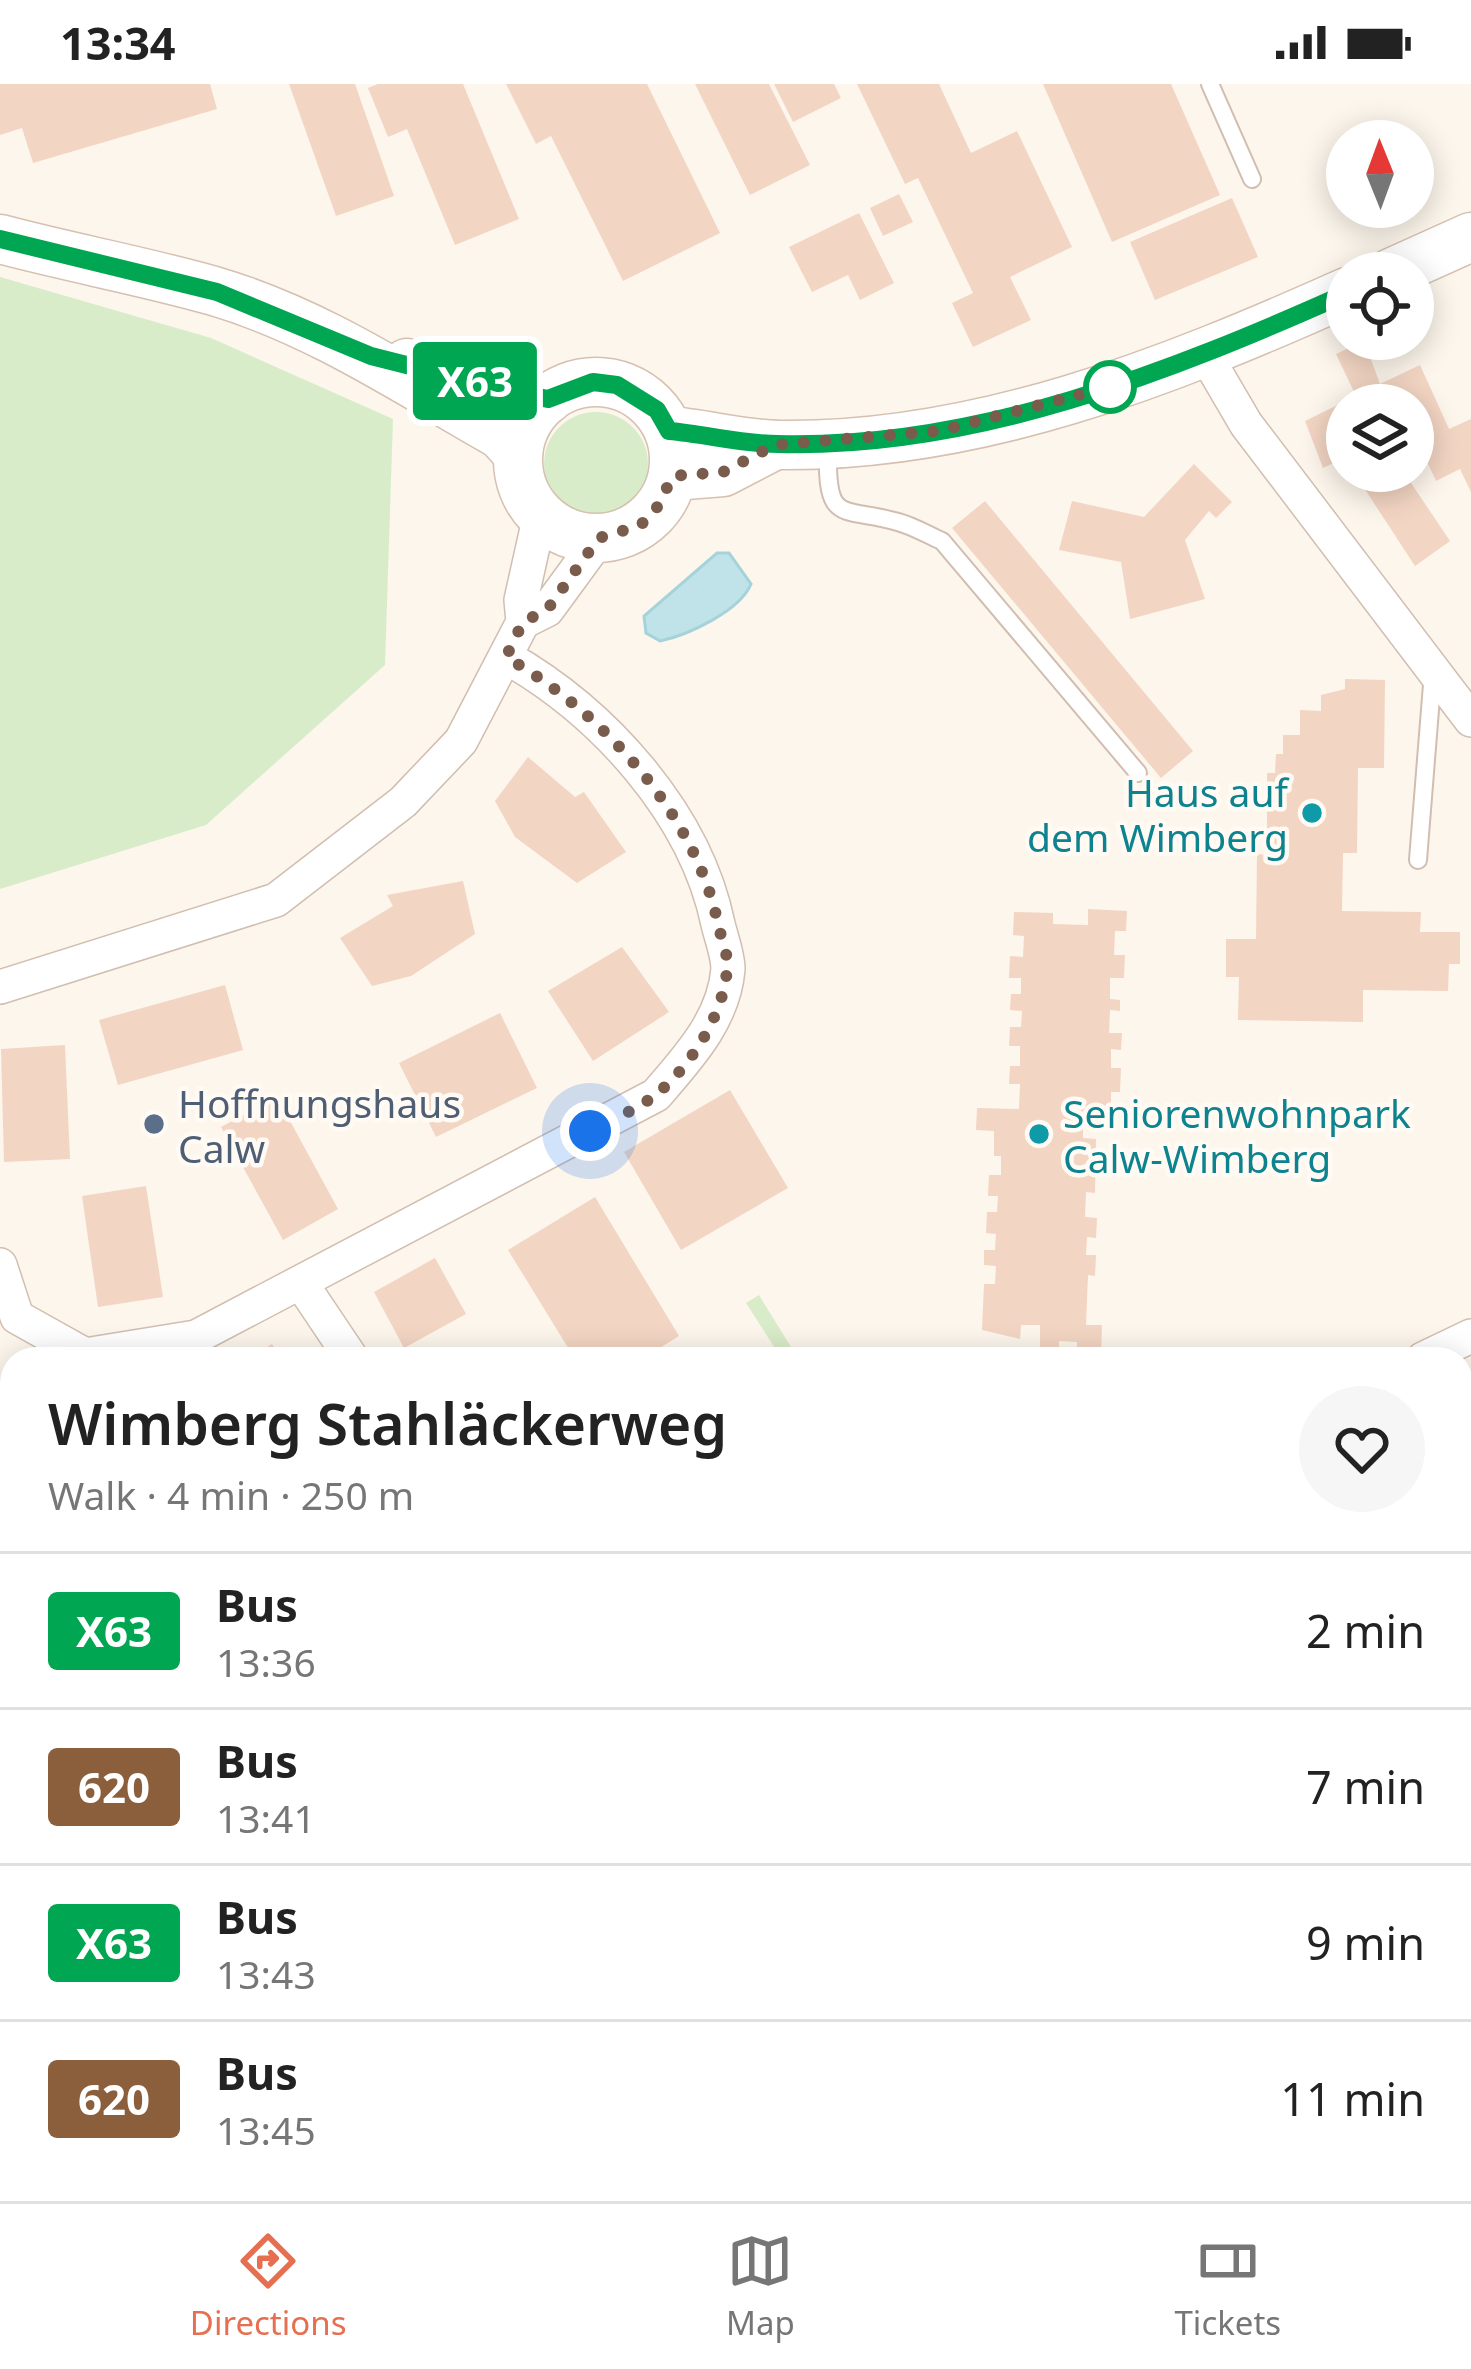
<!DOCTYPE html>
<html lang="en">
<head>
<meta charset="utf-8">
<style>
  :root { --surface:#fff; --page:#f6f6f6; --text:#222; --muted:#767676; --line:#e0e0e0; --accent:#e76f51 }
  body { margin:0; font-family:"Noto Sans",sans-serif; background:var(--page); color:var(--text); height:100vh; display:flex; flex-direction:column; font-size:45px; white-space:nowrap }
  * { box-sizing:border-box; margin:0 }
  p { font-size:39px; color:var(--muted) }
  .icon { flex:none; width:66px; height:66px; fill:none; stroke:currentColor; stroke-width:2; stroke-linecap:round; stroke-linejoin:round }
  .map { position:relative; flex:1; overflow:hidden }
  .sheet { position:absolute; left:0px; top:1263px; width:1473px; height:855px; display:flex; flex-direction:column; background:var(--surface); border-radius:36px 36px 0 0; box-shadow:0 6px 30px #0003 }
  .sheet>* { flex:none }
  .badge { padding:0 24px; border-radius:9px; font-size:42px; line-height:78px }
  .needle { width:78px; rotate:359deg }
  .controls { position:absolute; left:1326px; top:36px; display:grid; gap:24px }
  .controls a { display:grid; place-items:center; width:108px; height:108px; border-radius:50%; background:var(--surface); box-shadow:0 6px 30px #0003; font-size:60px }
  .you { position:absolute; width:60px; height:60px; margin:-30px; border:9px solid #fff; border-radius:50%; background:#1a73e8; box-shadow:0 0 0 18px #1a73e833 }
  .map>.badge { position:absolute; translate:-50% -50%; box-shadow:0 0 0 6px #fff }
  .round { display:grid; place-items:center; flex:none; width:126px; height:126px; border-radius:63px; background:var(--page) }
  .headline { display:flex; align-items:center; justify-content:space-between; height:204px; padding:0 48px }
  h1 { font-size:57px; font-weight:600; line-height:90px }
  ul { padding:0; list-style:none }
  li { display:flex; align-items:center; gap:36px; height:156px; padding:0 48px; border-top:3px solid var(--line) }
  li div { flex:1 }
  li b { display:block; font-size:45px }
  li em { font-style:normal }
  li .badge { min-width:132px; font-weight:700; text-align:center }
  .status { display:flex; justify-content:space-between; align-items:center; height:84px; padding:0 60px; background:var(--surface); direction:ltr }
  .status svg { height:33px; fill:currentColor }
  .tabs { display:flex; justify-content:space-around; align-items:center; height:168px; border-top:3px solid var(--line); background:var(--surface); font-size:33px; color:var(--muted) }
  .tabs a { display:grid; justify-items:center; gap:6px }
  .tabs .selected { color:var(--accent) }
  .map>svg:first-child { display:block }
  .green { fill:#d8ecc9 }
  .water { fill:#bfe3e8; stroke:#a5d3da; stroke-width:3 }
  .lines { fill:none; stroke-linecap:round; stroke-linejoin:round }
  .stream { stroke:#a5d3da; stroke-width:10 }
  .building { fill:#f3d5c3 }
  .lane-casing { stroke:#d1beb0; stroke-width:20 }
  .street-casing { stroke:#d1beb0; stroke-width:36 }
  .secondary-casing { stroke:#d6c0b0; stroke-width:51 }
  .lane { stroke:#fff; stroke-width:16 }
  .street { stroke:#fff; stroke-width:33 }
  .secondary { stroke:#fff; stroke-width:48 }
  .line-casing { stroke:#fff; stroke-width:27 }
  .line { stroke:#00a651; stroke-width:18 }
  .walk { stroke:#7a5c4d; stroke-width:12; stroke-dasharray:0 21.6 }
  .stop-dot { fill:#fff; stroke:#00a651; stroke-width:6 }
  .culture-dot { fill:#0f9aa8; stroke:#fffaf3; stroke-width:4.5 }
  .service-dot { fill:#5c6f8a; stroke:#fffaf3; stroke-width:4.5 }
  .labels { text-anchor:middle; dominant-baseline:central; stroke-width:9; stroke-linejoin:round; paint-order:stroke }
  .culture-label { font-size:39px; fill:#0d838f; stroke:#fffaf3; text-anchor:end }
  .service-label { font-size:39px; fill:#4e5e75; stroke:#fffaf3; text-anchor:start }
</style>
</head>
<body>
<div class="status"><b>13:34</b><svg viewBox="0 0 49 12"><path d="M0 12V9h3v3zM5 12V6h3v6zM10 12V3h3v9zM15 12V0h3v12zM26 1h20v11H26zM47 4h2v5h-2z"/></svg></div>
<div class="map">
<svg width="1471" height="2117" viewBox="0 0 1471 2117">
  <rect width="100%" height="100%" fill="#fdf6ec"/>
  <g class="green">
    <path d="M0 193 211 254 393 335 385 581 206 741 0 805Z"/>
    <circle cx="596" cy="380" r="52"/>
    <path d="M759 1211 794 1268 782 1275 746 1219Z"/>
    <path d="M1471 1707V2049L1461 2048V1712Z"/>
    <path d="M0 1851 12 1871V2106H142L148 2117H0Z"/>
    <path d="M273 2106H409L385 2117H279Z"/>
    <path d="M534 2106H951L893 2117H539Z"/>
  </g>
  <g class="water">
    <path d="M717 469H729L751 500C740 527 688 551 660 557L646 549 644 532Z"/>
    <path d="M574 2106H711L719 2117H578Z"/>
  </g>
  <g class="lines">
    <g class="stream">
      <path d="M1461 1940 1471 1937"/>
      <path d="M449 2117 469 2108"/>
    </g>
  </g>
  <g class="building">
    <path d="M0 0H210L217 25 33 79 22 44 0 51Z"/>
    <path d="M289 0H355L394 112 336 132Z"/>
    <path d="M378 0H463L519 135 455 161 407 45 388 53 368 4Z"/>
    <path d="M506 0H647L720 149 623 197 551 52 536 60Z"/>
    <path d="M695 0H769L810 81 750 111Z"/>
    <path d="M774 0H834L841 14 793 38Z"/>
    <path d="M857 0H939L971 69 1017 47 1072 163 1010 193 1031 236 973 263 952 219 973 209 918 94 905 100Z"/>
    <path d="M1043 0H1171L1220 111 1112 158Z"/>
    <path d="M899 110 913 138 883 152 870 124Z"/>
    <path d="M1232 114 1258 173 1155 216 1130 158Z"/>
    <path d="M859 129 894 199 860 216 848 191 812 208 789 163Z"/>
    <path d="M1364 257 1380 300 1420 281 1449 345 1471 335V408L1460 385 1436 397 1423 369 1413 373V321H1347V373L1323 384 1305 337 1356 312 1336 270Z"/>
    <path d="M1194 380 1232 418 1216 434 1209 427 1185 456 1205 515 1130 535 1121 478 1059 466 1072 417 1144 433Z"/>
    <path d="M1353 387H1403L1450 457 1415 482Z"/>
    <path d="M985 417 1193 667 1161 694 952 444Z"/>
    <path d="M1345 595 1385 596 1384 684H1358L1357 769H1343L1342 827 1421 828 1420 848H1460V880H1449L1448 907 1363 906V938L1238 936 1239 893H1226V855H1256L1257 770 1267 771V689H1275L1276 670H1283V651H1300V626L1321 627V611L1345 605Z"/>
    <path d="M528 673 575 713 584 708 626 768 577 799 515 753 495 717Z"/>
    <path d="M463 797 475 850 411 892 372 902 340 854 393 822 387 811Z"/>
    <path d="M1088 825 1127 827 1126 847H1115L1114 871H1125L1124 894H1110V915L1120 916V927L1110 926 1109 949H1122L1121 966 1111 965V984H1121L1120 1008H1111V1028L1083 1027V1054L1096 1055 1095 1109 1086 1108 1085 1133 1097 1134 1096 1154 1087 1153 1086 1171H1096L1095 1192 1088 1191 1086 1241H1102L1101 1271 1077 1270V1258L1059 1257V1268H1040V1241H1021L1020 1255 982 1246 984 1200H995L996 1182 984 1181V1166H995L996 1150 986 1149 987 1128H997L998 1112H988L989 1091H1001V1072H994V1047L976 1046 977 1024 1019 1025 1020 1000H1009L1010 982H1020V962H1009L1010 943H1021L1022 927 1010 926 1011 910H1021V894H1009L1010 872 1023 873 1024 852 1013 851 1014 828 1053 829V840L1088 841Z"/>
    <path d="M622 863 669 928 593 977 548 907Z"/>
    <path d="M225 901 243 966 118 1001 99 936Z"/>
    <path d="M500 929 537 1004 436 1053 399 979Z"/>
    <path d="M65 961 70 1075 4 1078 1 965Z"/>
    <path d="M730 1006 788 1104 681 1166 624 1068Z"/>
    <path d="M277 1013 338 1125 283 1156 221 1043Z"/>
    <path d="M146 1102 163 1213 98 1223 82 1112Z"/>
    <path d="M595 1113 679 1252 642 1275H575L508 1166Z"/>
    <path d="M435 1174 466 1230 404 1264 374 1208Z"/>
    <path d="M272 1260 282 1275H248Z"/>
    <path d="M1471 1316V1364L1461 1369V1320Z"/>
    <path d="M12 1423V1517L7 1520 0 1509V1431Z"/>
    <path d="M1465 1570 1471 1583V1622L1461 1626Z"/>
  </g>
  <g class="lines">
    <g class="lane-casing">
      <g id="lane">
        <path d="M1210 0 1252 95"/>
        <path d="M828 364C826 442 841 422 898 438 913 442 928 451 942 457L1138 689"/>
        <path d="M1418 776 1433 588"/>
      </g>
    </g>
    <g class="street-casing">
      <g id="street">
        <path d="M1205 270 1246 340 1471 636"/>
        <path d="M523 538 547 526 599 455"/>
        <path d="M0 903 276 816 403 718 461 657 523 538 521 516 540 431"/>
        <path d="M0 1181 17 1233 85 1271 196 1253 656 1011C687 975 724 936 728 885 728 871 721 853 718 840 695 729 603 628 506 573"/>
        <path d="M301 1199 352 1275"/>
        <path d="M1423 1275 1471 1252"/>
        <path d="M1461 1498 1471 1519"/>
        <path d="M1461 1697 1471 1692"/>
        <path d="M503 2106 508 2117"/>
      </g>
    </g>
    <g class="secondary-casing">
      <g id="secondary">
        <path d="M0 155C71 174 144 187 214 207 319 238 407 298 501 351L518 370"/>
        <path d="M1391 189 1471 153"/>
        <path d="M407 279 548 315"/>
        <circle cx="596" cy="376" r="78"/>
        <path d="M669 347C705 350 742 360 778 361 977 364 1168 288 1347 208"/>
        <path d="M673 392 723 388 775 361"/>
      </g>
    </g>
    <use href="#lane" class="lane"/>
    <use href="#street" class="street"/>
    <use href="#secondary" class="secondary"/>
  </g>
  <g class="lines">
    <g class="line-casing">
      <path id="line" d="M0 155 217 208 371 272 513 308 548 315 593 298 617 301 657 326 669 347C705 350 742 360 778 360 976 365 1170 288 1347 209"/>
    </g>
    <use href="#line" class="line"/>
    <path class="walk" d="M590 1047C611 1036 637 1026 655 1011 690 984 724 930 727 885 729 872 721 854 718 840 695 729 603 629 506 573L523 538 547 526 599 454 639 442 654 429 673 392 723 388 775 361 939 347 1110 303"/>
  </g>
  <circle class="stop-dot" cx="1110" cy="303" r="24"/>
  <g class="culture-dot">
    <circle cx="1312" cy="729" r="12"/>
    <circle cx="1039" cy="1050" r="12"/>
  </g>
  <circle class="service-dot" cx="154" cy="1040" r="12"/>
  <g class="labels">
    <g class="culture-label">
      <text x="1288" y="707">Haus auf<tspan x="1288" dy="45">dem Wimberg</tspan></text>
      <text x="1063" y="1028" text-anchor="start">Seniorenwohnpark<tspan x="1063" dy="45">Calw-Wimberg</tspan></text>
    </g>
    <g class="service-label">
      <text x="178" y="1018">Hoffnungshaus<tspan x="178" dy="45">Calw</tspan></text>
    </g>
  </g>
</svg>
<div class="controls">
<a><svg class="needle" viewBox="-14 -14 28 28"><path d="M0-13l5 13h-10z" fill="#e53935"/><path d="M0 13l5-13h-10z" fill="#767676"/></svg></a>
<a><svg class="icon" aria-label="locate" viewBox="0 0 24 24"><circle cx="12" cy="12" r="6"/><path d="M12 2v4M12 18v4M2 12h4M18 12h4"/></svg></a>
<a><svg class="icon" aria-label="layers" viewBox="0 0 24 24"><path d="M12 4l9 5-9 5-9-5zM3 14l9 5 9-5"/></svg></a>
</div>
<div class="you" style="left:590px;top:1047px"></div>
<b class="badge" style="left:475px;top:297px;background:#00a651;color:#fff">X63</b>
<section class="sheet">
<div class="headline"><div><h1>Wimberg Stahläckerweg</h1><p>Walk · 4 min · 250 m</p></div><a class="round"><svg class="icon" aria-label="heart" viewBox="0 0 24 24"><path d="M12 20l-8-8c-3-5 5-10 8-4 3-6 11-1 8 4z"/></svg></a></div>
<ul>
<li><span class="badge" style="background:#00a651;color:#fff">X63</span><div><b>Bus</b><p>13:36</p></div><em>2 min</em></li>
<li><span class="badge" style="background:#8b5e3c;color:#fff">620</span><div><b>Bus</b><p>13:41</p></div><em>7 min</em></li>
<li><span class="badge" style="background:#00a651;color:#fff">X63</span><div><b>Bus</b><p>13:43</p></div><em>9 min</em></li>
<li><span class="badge" style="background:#8b5e3c;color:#fff">620</span><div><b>Bus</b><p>13:45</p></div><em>11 min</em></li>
</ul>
</section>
</div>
<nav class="tabs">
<a class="selected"><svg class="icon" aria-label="directions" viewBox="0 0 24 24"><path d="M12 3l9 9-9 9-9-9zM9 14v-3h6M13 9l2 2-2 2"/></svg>Directions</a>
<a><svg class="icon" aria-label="map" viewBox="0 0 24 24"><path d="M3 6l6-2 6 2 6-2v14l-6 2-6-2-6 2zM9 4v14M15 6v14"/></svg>Map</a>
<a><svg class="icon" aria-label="tickets" viewBox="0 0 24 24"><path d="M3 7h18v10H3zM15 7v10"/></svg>Tickets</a>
</nav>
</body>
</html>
